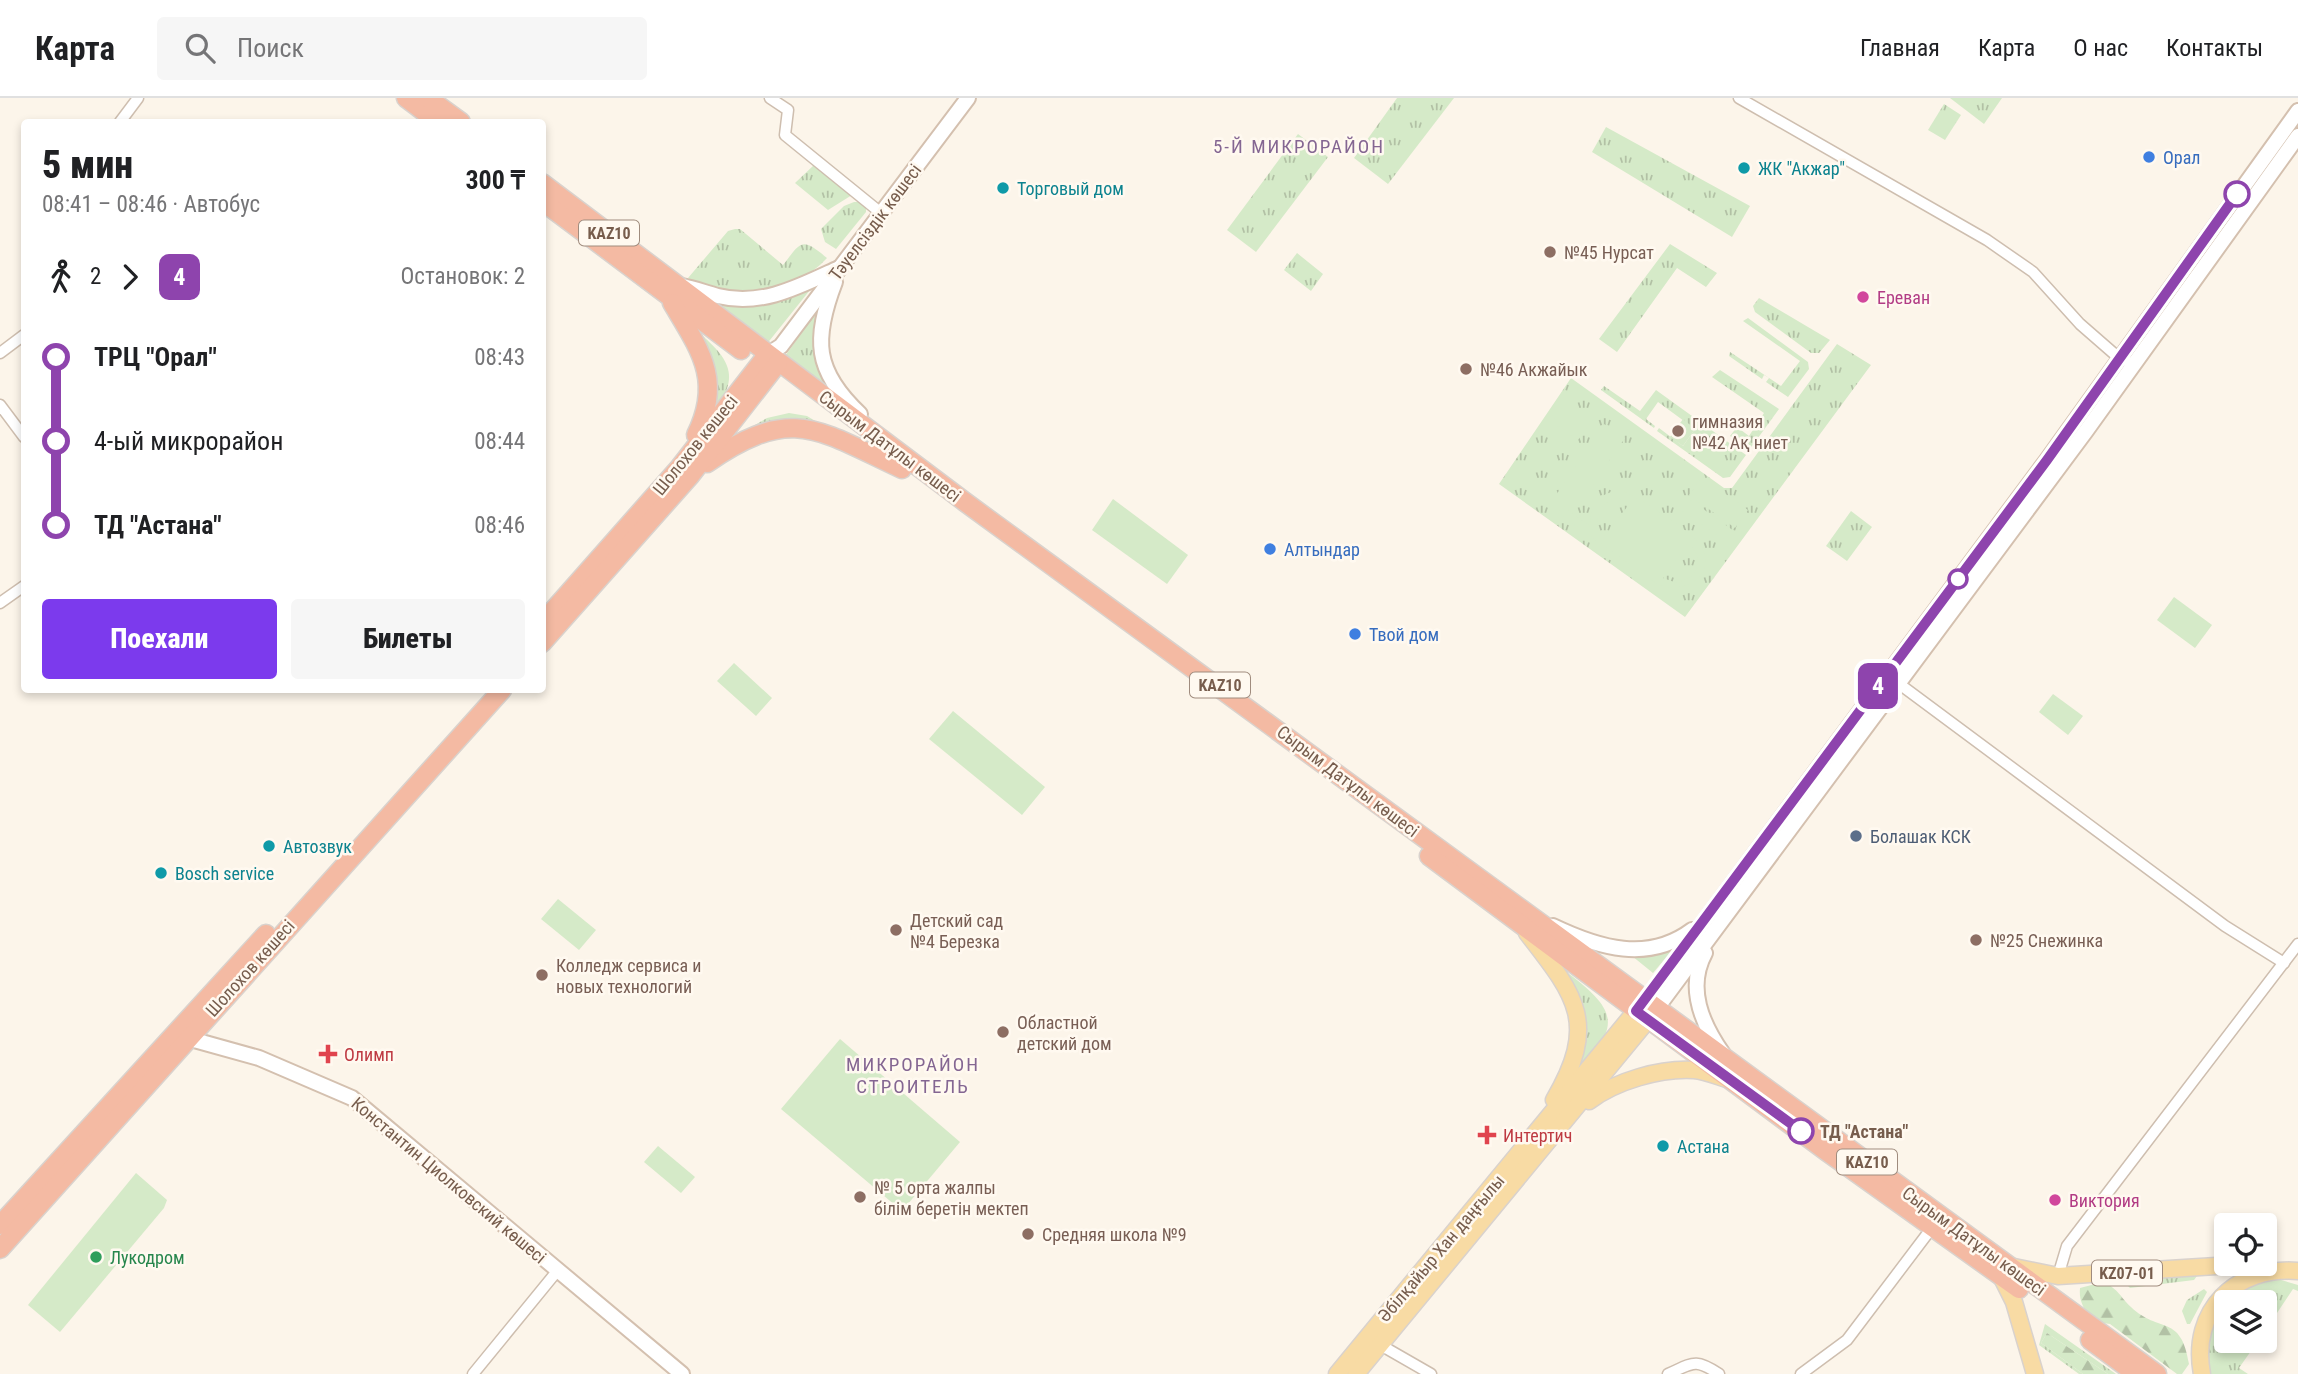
<!DOCTYPE html>
<html lang="ru">
<head>
<meta charset="utf-8">
<style>
  :root { --surface:#fff; --page:#f6f6f6; --text:#202124; --muted:#757577; --line:#e0e0e0; --accent:#7c3aed }
  body { margin:0; font-family:"Roboto Condensed",sans-serif; background:var(--page); color:var(--text); height:100vh; display:flex; flex-direction:column; font-size:26px; white-space:nowrap }
  * { box-sizing:border-box; margin:0 }
  p { font-size:23px; color:var(--muted) }
  .icon { flex:none; width:38px; height:38px; fill:none; stroke:currentColor; stroke-width:2; stroke-linecap:round; stroke-linejoin:round }
  .map { position:relative; flex:1; overflow:hidden }
  .panel { position:absolute; left:21px; top:21px; width:525px; height:574px; display:flex; flex-direction:column; background:var(--surface); border-radius:7px; box-shadow:0 4px 10px #0003 }
  .panel>* { flex:none }
  .badge { padding:0 14px; border-radius:10px; font-size:24px; line-height:46px }
  .tools { position:absolute; left:2214px; top:1115px; display:grid; gap:14px }
  .tools a { display:grid; place-items:center; width:63px; height:63px; border-radius:7px; background:var(--surface); box-shadow:0 4px 10px #0003; font-size:35px }
  .map>.badge { position:absolute; translate:-50% -50%; box-shadow:0 0 0 4px #fff }
  .legs { display:flex; align-items:center; gap:10px; height:77px; padding:0 21px; font-size:23px }
  .legs p { margin-inline-start:auto }
  .overview { display:flex; align-items:center; justify-content:space-between; height:119px; padding:0 21px }
  h1 { font-size:38px; font-weight:800; line-height:52px }
  .primary-button { display:flex; gap:14px; margin-top:auto; padding:14px 21px }
  .primary-button a { flex:1; height:80px; border-radius:7px; background:var(--accent); color:#fff; font-size:28px; font-weight:800; line-height:80px; text-align:center }
  .primary-button a+a { background:var(--page); color:var(--text) }
  ul { padding:0 21px; list-style:none }
  li { display:flex; align-items:center; gap:24px; height:84px; font-size:26px }
  li i { display:grid; place-items:center; width:10px; height:100%; margin:0 9px; background:currentColor }
  li i::after { content:''; width:18px; height:18px; margin:-9px; border:5px solid; border-radius:50%; background:var(--surface) }
  li p { margin-inline-start:auto }
  li:first-child i { background:linear-gradient(#0000 50%,currentColor 0) }
  li:last-child i { background:linear-gradient(currentColor 50%,#0000 0) }
  header { display:flex; align-items:center; gap:42px; box-sizing:border-box; height:98px; padding:0 35px; background:var(--surface); border-bottom:2px solid var(--line) }
  header strong { font-size:33px }
  nav { display:flex; gap:38px; margin-inline-start:auto; font-size:24px }
  .search { width:490px; height:63px; background:var(--page); display:flex; align-items:center; gap:18px; box-sizing:border-box; padding:0 24px; border-radius:7px; color:var(--muted); font-size:26px }
  .map>svg:first-child { display:block }
  .grass { fill:url(#grass-tufts) }
  .forest { fill:url(#forest-firs) }
  .pitch { fill:#d5eac8; fill-rule:evenodd }
  .lines { fill:none; stroke-linecap:round; stroke-linejoin:round }
  .street-casing { stroke:#cebeaf; stroke-width:13 }
  .secondary-casing { stroke:#d4c0af; stroke-width:18 }
  .primary-casing { stroke:#d9d2cd; stroke-width:19 }
  .highway-casing { stroke:#d9d2cd; stroke-width:21 }
  .street { stroke:#fff; stroke-width:10 }
  .secondary { stroke:#fff; stroke-width:14 }
  .primary { stroke:#f8dba4; stroke-width:16 }
  .highway { stroke:#f4baa3; stroke-width:18 }
  .line-1-casing { stroke:#fff; stroke-width:16 }
  .line-1 { stroke:#8e44ad; stroke-width:10 }
  .shop-dot { fill:#3f7fe0; stroke:#fff9f0; stroke-width:2.5 }
  .culture-dot { fill:#0f9aa8; stroke:#fff9f0; stroke-width:2.5 }
  .stop-1-dot { fill:#fff; stroke:#8e44ad; stroke-width:3.5 }
  .education-dot { fill:#8d6e63; stroke:#fff9f0; stroke-width:2.5 }
  .hotel-dot { fill:#d1479c; stroke:#fff9f0; stroke-width:2.5 }
  .service-dot { fill:#5c6f8a; stroke:#fff9f0; stroke-width:2.5 }
  .health-dot { fill:#e0444e; stroke:#fff9f0; stroke-width:2.5 }
  .leisure-dot { fill:#2e9e5b; stroke:#fff9f0; stroke-width:2.5 }
  .labels { text-anchor:middle; dominant-baseline:central; stroke-width:5; stroke-linejoin:round; paint-order:stroke }
  .shield { fill:#fff9f0; stroke:#a08c7e; stroke-width:2 }
  .shield-label { font-size:16px; font-weight:bold; fill:#775d4d }
  .shop-label { font-size:18px; fill:#366cbe; stroke:#fff9f0; text-anchor:start }
  .culture-label { font-size:18px; fill:#0d838f; stroke:#fff9f0; text-anchor:start }
  .street-label { font-size:18px; fill:#775d4d; stroke:#fff9f0 }
  .education-label { font-size:18px; fill:#785e54; stroke:#fff9f0; text-anchor:start }
  .hotel-label { font-size:18px; fill:#b23c85; stroke:#fff9f0; text-anchor:start }
  .service-label { font-size:18px; fill:#4e5e75; stroke:#fff9f0; text-anchor:start }
  .health-label { font-size:18px; fill:#be3a42; stroke:#fff9f0; text-anchor:start }
  .stop-label { font-size:18px; font-weight:bold; fill:#775d4d; stroke:#fff9f0; text-anchor:start }
  .leisure-label { font-size:18px; fill:#27864d; stroke:#fff9f0; text-anchor:start }
  .neighbourhood-label { font-size:19px; letter-spacing:2px; fill:#846692; stroke:#fff9f0 }
</style>
</head>
<body>
<header>
<strong>Карта</strong>
<div class="search"><svg class="icon" aria-label="search" viewBox="0 0 24 24"><circle cx="10" cy="10" r="6"/><path d="M15 15l6 6"/></svg>Поиск</div>
<nav><a>Главная</a><a>Карта</a><a>О нас</a><a>Контакты</a></nav>
</header>
<div class="map">
<svg width="2298" height="1276" viewBox="0 0 2298 1276">
  <defs>
    <pattern id="grass-tufts" width="24" height="20" patternUnits="userSpaceOnUse" patternTransform="scale(1.75)"><rect width="24" height="20" fill="#d5eac8"/><path d="M3 7l-1-3M5 7V3M7 7l1-3M15 17l-1-3M17 17v-4M19 17l1-3" fill="none" stroke="#b2c1a5"/></pattern>
    <pattern id="forest-firs" width="22" height="20" patternUnits="userSpaceOnUse" patternTransform="scale(1.75)"><rect width="22" height="20" fill="#d5eac8"/><path d="M5 1l3.5 6h-7zM16 11l3.5 6h-7z" fill="#b2c1a5"/></pattern>
  </defs>
  <rect width="100%" height="100%" fill="#fcf5ea"/>
  <g class="grass">
    <path d="M1397 0H1454L1388 86 1354 60Z"/>
    <path d="M1950 0H2002L1984 26Z"/>
    <path d="M1944 6 1961 17 1945 42 1928 32Z"/>
    <path d="M1606 29 1750 108 1732 139 1592 54Z"/>
    <path d="M1298 36 1328 59 1256 154 1227 132Z"/>
    <path d="M814 67 852 97 828 112 795 85Z"/>
    <path d="M854 104H862L866 107V114L836 151 825 144 821 131 844 108Z"/>
    <path d="M735 131H740L783 167C802 143 801 139 827 160 794 196 731 209 688 180L728 133Z"/>
    <path d="M1670 146 1717 175 1706 189 1677 170 1617 254 1599 241Z"/>
    <path d="M1297 155 1323 176 1311 193 1284 172Z"/>
    <path d="M818 182 766 247 695 195 719 204Z"/>
    <path d="M1759 200 1830 242 1819 255H1811L1755 214 1753 208Z"/>
    <path d="M824 203 819 216 837 300 783 261Z"/>
    <path d="M1748 220 1808 264 1809 271 1788 299 1766 284 1769 280 1764 277 1762 281 1729 258 1730 254 1781 288 1800 263 1743 223Z"/>
    <path d="M689 227C725 255 748 278 708 317Z"/>
    <path d="M1837 246 1871 267 1685 519 1499 386 1571 280 1724 390H1732Z"/>
    <path d="M1720 272 1779 311 1750 351 1730 338 1737 329 1749 338 1764 315 1712 279Z"/>
    <path d="M1604 288 1640 313 1656 292 1746 357 1730 379 1723 380 1657 333 1659 330 1683 348 1695 331 1658 304 1646 321 1655 328 1654 330 1601 292Z"/>
    <path d="M789 315 807 318 827 330 734 339 767 320Z"/>
    <path d="M1851 413 1872 429 1847 463 1826 448Z"/>
    <path d="M1674 850 1653 875 1632 858 1655 857Z"/>
    <path d="M1561 870C1632 921 1613 931 1566 991L1579 960Z"/>
    <path d="M2194 1174 2197 1178 2194 1182 2130 1190 2126 1186V1183Z"/>
    <path d="M2278 1181 2298 1187V1193L2293 1191 2265 1233 2264 1204H2229L2250 1186Z"/>
    <path d="M2204 1191 2207 1194 2190 1226H2187L2182 1213 2187 1202Z"/>
    <path d="M2226 1207V1242L2258 1243 2239 1270 2248 1276H2210C2204 1251 2210 1228 2226 1207Z"/>
    <path d="M2045 1226 2116 1276H2108L2047 1235 2041 1245 2083 1276H2079L2039 1247Z"/>
  </g>
  <g class="forest">
    <path d="M2103 1184C2120 1192 2119 1198 2131 1209 2159 1236 2181 1215 2189 1266L2182 1276H2177L2110 1226C2091 1224 2078 1209 2080 1190Z"/>
    <path d="M2047 1235 2108 1276H2083L2041 1245Z"/>
  </g>
  <g class="pitch">
    <path d="M1566 304 1593 322 1578 342 1552 324Z"/>
    <path d="M1683 321 1695 331 1683 348 1670 339Z"/>
    <path d="M1604 326 1625 340 1602 373 1582 359Z"/>
    <path d="M1578 365 1599 379 1576 411 1556 397Z"/>
    <path d="M1702 379 1748 412 1735 430 1689 397Z"/>
    <path d="M1667 385 1734 433 1726 444 1659 396Z"/>
    <path d="M1620 392C1636 397 1697 436 1703 451 1715 481 1680 497 1657 486L1558 415 1563 408 1591 429C1588 407 1599 395 1620 392ZM1617 400 1630 405 1604 439C1591 424 1598 405 1617 400ZM1687 446C1700 453 1700 466 1693 478L1677 485 1663 480Z"/>
    <path d="M1113 401 1188 457 1167 486 1092 432Z"/>
    <path d="M2174 499 2212 527 2195 550 2157 522Z"/>
    <path d="M734 565 772 600 756 618 717 583Z"/>
    <path d="M2053 596 2083 618 2068 637 2039 614Z"/>
    <path d="M953 613 1045 689 1022 717 929 641Z"/>
    <path d="M558 801 596 832 579 852 541 821Z"/>
    <path d="M840 941 960 1044 902 1113 781 1011Z"/>
    <path d="M658 1048 695 1079 681 1095 644 1064Z"/>
    <path d="M136 1075 167 1102 164 1110 60 1234 28 1207Z"/>
  </g>
  <g class="lines">
    <g class="street-casing">
      <g id="street">
        <path d="M770 0 788 12 785 37 881 115"/>
        <path d="M1739 0 1987 142 2033 174 2080 226 2119 260 2133 266"/>
        <path d="M120 24 138 0"/>
        <path d="M0 255 24 237"/>
        <path d="M0 307 24 339"/>
        <path d="M0 505 24 488"/>
        <path d="M1894 582 2225 828 2284 865"/>
        <path d="M2058 1178 2067 1148 2298 846"/>
        <path d="M1377 1245 1431 1276"/>
        <path d="M473 1276 558 1172"/>
        <path d="M1668 1276C1693 1265 1695 1260 1719 1276"/>
        <path d="M1801 1276 1847 1242 1934 1127"/>
      </g>
    </g>
    <g class="secondary-casing">
      <g id="secondary">
        <path d="M835 184C813 241 814 273 860 316"/>
        <path d="M681 188C694 190 706 195 718 198 762 209 800 188 839 170"/>
        <path d="M767 257 781 248 968 0"/>
        <path d="M1553 828C1599 850 1648 865 1692 832"/>
        <path d="M1705 855C1686 890 1702 926 1723 956"/>
        <path d="M1646 902 2047 362 2298 13"/>
        <path d="M1657 910 2086 333 2298 38"/>
        <path d="M187 940 259 960 352 1000 682 1276"/>
      </g>
    </g>
    <g class="primary-casing">
      <g id="primary">
        <path d="M1527 835C1576 898 1599 925 1554 1002"/>
        <path d="M1589 1003C1616 983 1660 970 1694 972 1705 973 1717 978 1727 981"/>
        <path d="M2014 1169 2058 1178 2248 1166"/>
        <path d="M2001 1178 2014 1204 2035 1276"/>
        <path d="M1337 1276 1644 903"/>
        <path d="M1356 1276 1656 912"/>
        <path d="M2202 1276C2190 1212 2236 1168 2298 1173"/>
      </g>
    </g>
    <g class="highway-casing">
      <g id="highway">
        <path d="M406 0 438 24"/>
        <path d="M428 0 461 24"/>
        <path d="M542 85 965 404 2157 1276"/>
        <path d="M542 103 741 252"/>
        <path d="M672 205C700 252 723 282 696 337"/>
        <path d="M707 365C792 306 818 332 902 371"/>
        <path d="M542 525 679 370 767 257"/>
        <path d="M542 545 690 378 778 265"/>
        <path d="M1429 758 1826 1053 2019 1191"/>
        <path d="M0 1127 266 836"/>
        <path d="M0 1151 502 592"/>
        <path d="M2090 1242 2136 1276"/>
      </g>
    </g>
    <use href="#street" class="street"/>
    <use href="#secondary" class="secondary"/>
    <use href="#primary" class="primary"/>
    <use href="#highway" class="highway"/>
  </g>
  <g class="lines">
    <g class="line-1-casing">
      <path id="line-1" d="M1801 1033 1636 913 2047 362 2237 96"/>
    </g>
    <use href="#line-1" class="line-1"/>
  </g>
  <g class="shop-dot">
    <circle cx="2149" cy="59" r="7"/>
    <circle cx="1270" cy="451" r="7"/>
    <circle cx="1355" cy="536" r="7"/>
  </g>
  <g class="culture-dot">
    <circle cx="1744" cy="70" r="7"/>
    <circle cx="1003" cy="90" r="7"/>
    <circle cx="269" cy="748" r="7"/>
    <circle cx="161" cy="775" r="7"/>
    <circle cx="1663" cy="1048" r="7"/>
  </g>
  <g class="stop-1-dot">
    <circle cx="2237" cy="96" r="12"/>
    <circle cx="1958" cy="481" r="9"/>
    <circle cx="1801" cy="1033" r="12"/>
  </g>
  <g class="education-dot">
    <circle cx="1550" cy="154" r="7"/>
    <circle cx="1466" cy="271" r="7"/>
    <circle cx="1678" cy="333" r="7"/>
    <circle cx="896" cy="832" r="7"/>
    <circle cx="1976" cy="842" r="7"/>
    <circle cx="542" cy="877" r="7"/>
    <circle cx="1003" cy="934" r="7"/>
    <circle cx="860" cy="1099" r="7"/>
    <circle cx="1028" cy="1136" r="7"/>
  </g>
  <g class="hotel-dot">
    <circle cx="1863" cy="199" r="7"/>
    <circle cx="2055" cy="1102" r="7"/>
  </g>
  <circle class="service-dot" cx="1856" cy="738" r="7"/>
  <g class="health-dot">
    <path d="M324.5 945.5h7v7h7v7h-7v7h-7v-7h-7v-7h7z"/>
    <path d="M1483.5 1026.5h7v7h7v7h-7v7h-7v-7h-7v-7h7z"/>
  </g>
  <circle class="leisure-dot" cx="96" cy="1159" r="7"/>
  <g class="labels">
    <g class="shield">
      <rect x="579" y="122.5" width="60" height="25" rx="5"/>
      <rect x="1190" y="574.5" width="60" height="25" rx="5"/>
      <rect x="1837" y="1051.5" width="60" height="25" rx="5"/>
      <rect x="2092" y="1162.5" width="70" height="25" rx="5"/>
    </g>
    <g class="shield-label">
      <text x="609" y="135">KAZ10</text>
      <text x="1220" y="587">KAZ10</text>
      <text x="1867" y="1064">KAZ10</text>
      <text x="2127" y="1175">KZ07-01</text>
    </g>
    <g class="shop-label">
      <text x="2163" y="59">Орал</text>
      <text x="1284" y="451">Алтындар</text>
      <text x="1369" y="536">Твой дом</text>
    </g>
    <g class="culture-label">
      <text x="1758" y="70">ЖК "Акжар"</text>
      <text x="1017" y="90">Торговый дом</text>
      <text x="283" y="748">Автозвук</text>
      <text x="175" y="775">Bosch service</text>
      <text x="1677" y="1048">Астана</text>
    </g>
    <g class="street-label">
      <text transform="translate(875 124) rotate(-53)">Тәуелсіздік көшесі</text>
      <text transform="translate(695 347) rotate(-51)">Шолохов көшесі</text>
      <text transform="translate(890 348) rotate(37)">Сырым Датұлы көшесі</text>
      <text transform="translate(1348 683) rotate(37)">Сырым Датұлы көшесі</text>
      <text transform="translate(250 870) rotate(-48)">Шолохов көшесі</text>
      <text transform="translate(449 1082) rotate(40)">Константин Циолковский көшесі</text>
      <text transform="translate(1974 1143) rotate(36)">Сырым Датұлы көшесі</text>
      <text transform="translate(1441 1150) rotate(-50)">Әбілқайыр Хан даңғылы</text>
    </g>
    <g class="education-label">
      <text x="1564" y="154">№45 Нурсат</text>
      <text x="1480" y="271">№46 Акжайык</text>
      <text x="1692" y="323">гимназия<tspan x="1692" dy="21">№42 Ақ ниет</tspan></text>
      <text x="910" y="822">Детский сад<tspan x="910" dy="21">№4 Березка</tspan></text>
      <text x="1990" y="842">№25 Снежинка</text>
      <text x="556" y="867">Колледж сервиса и<tspan x="556" dy="21">новых технологий</tspan></text>
      <text x="1017" y="924">Областной<tspan x="1017" dy="21">детский дом</tspan></text>
      <text x="874" y="1089">№ 5 орта жалпы<tspan x="874" dy="21">білім беретін мектеп</tspan></text>
      <text x="1042" y="1136">Средняя школа №9</text>
    </g>
    <g class="hotel-label">
      <text x="1877" y="199">Ереван</text>
      <text x="2069" y="1102">Виктория</text>
    </g>
    <g class="service-label">
      <text x="1870" y="738">Болашак КСК</text>
    </g>
    <g class="health-label">
      <text x="344" y="956">Олимп</text>
      <text x="1503" y="1037">Интертич</text>
    </g>
    <g class="stop-label">
      <text x="1820" y="1033">ТД "Астана"</text>
    </g>
    <g class="leisure-label">
      <text x="110" y="1159">Лукодром</text>
    </g>
    <g class="neighbourhood-label">
      <text x="1299" y="48">5-Й МИКРОРАЙОН</text>
      <text x="913" y="966">МИКРОРАЙОН<tspan x="913" dy="22">СТРОИТЕЛЬ</tspan></text>
    </g>
  </g>
</svg>
<div class="tools">
<a><svg class="icon" aria-label="locate" viewBox="0 0 24 24"><circle cx="12" cy="12" r="6"/><path d="M12 2v4M12 18v4M2 12h4M18 12h4"/></svg></a>
<a><svg class="icon" aria-label="layers" viewBox="0 0 24 24"><path d="M12 4l9 5-9 5-9-5zM3 14l9 5 9-5"/></svg></a>
</div>
<b class="badge" style="left:1878px;top:588px;background:#8e44ad;color:#fff">4</b>
<section class="panel">
<div class="overview"><div><h1>5 мин</h1><p>08:41 – 08:46 · Автобус</p></div><b>300 ₸</b></div>
<div class="legs"><svg class="icon" aria-label="walk" viewBox="0 0 24 24"><circle cx="13" cy="4" r="2"/><path d="M13 8l-2 6 4 7M11 14l-3 7M7 12l3-4h3l4 4"/></svg>2<svg class="icon" aria-label="forward" viewBox="0 0 24 24"><path d="M9 5l7 7-7 7"/></svg><b class="badge" style="background:#8e44ad;color:#fff">4</b><p>Остановок: 2</p></div>
<ul>
<li><i style="color:#8e44ad"></i><b>ТРЦ &quot;Орал&quot;</b><p>08:43</p></li>
<li><i style="color:#8e44ad"></i><span>4-ый микрорайон</span><p>08:44</p></li>
<li><i style="color:#8e44ad"></i><b>ТД &quot;Астана&quot;</b><p>08:46</p></li>
</ul>
<div class="primary-button"><a>Поехали</a><a>Билеты</a></div>
</section>
</div>
</body>
</html>
